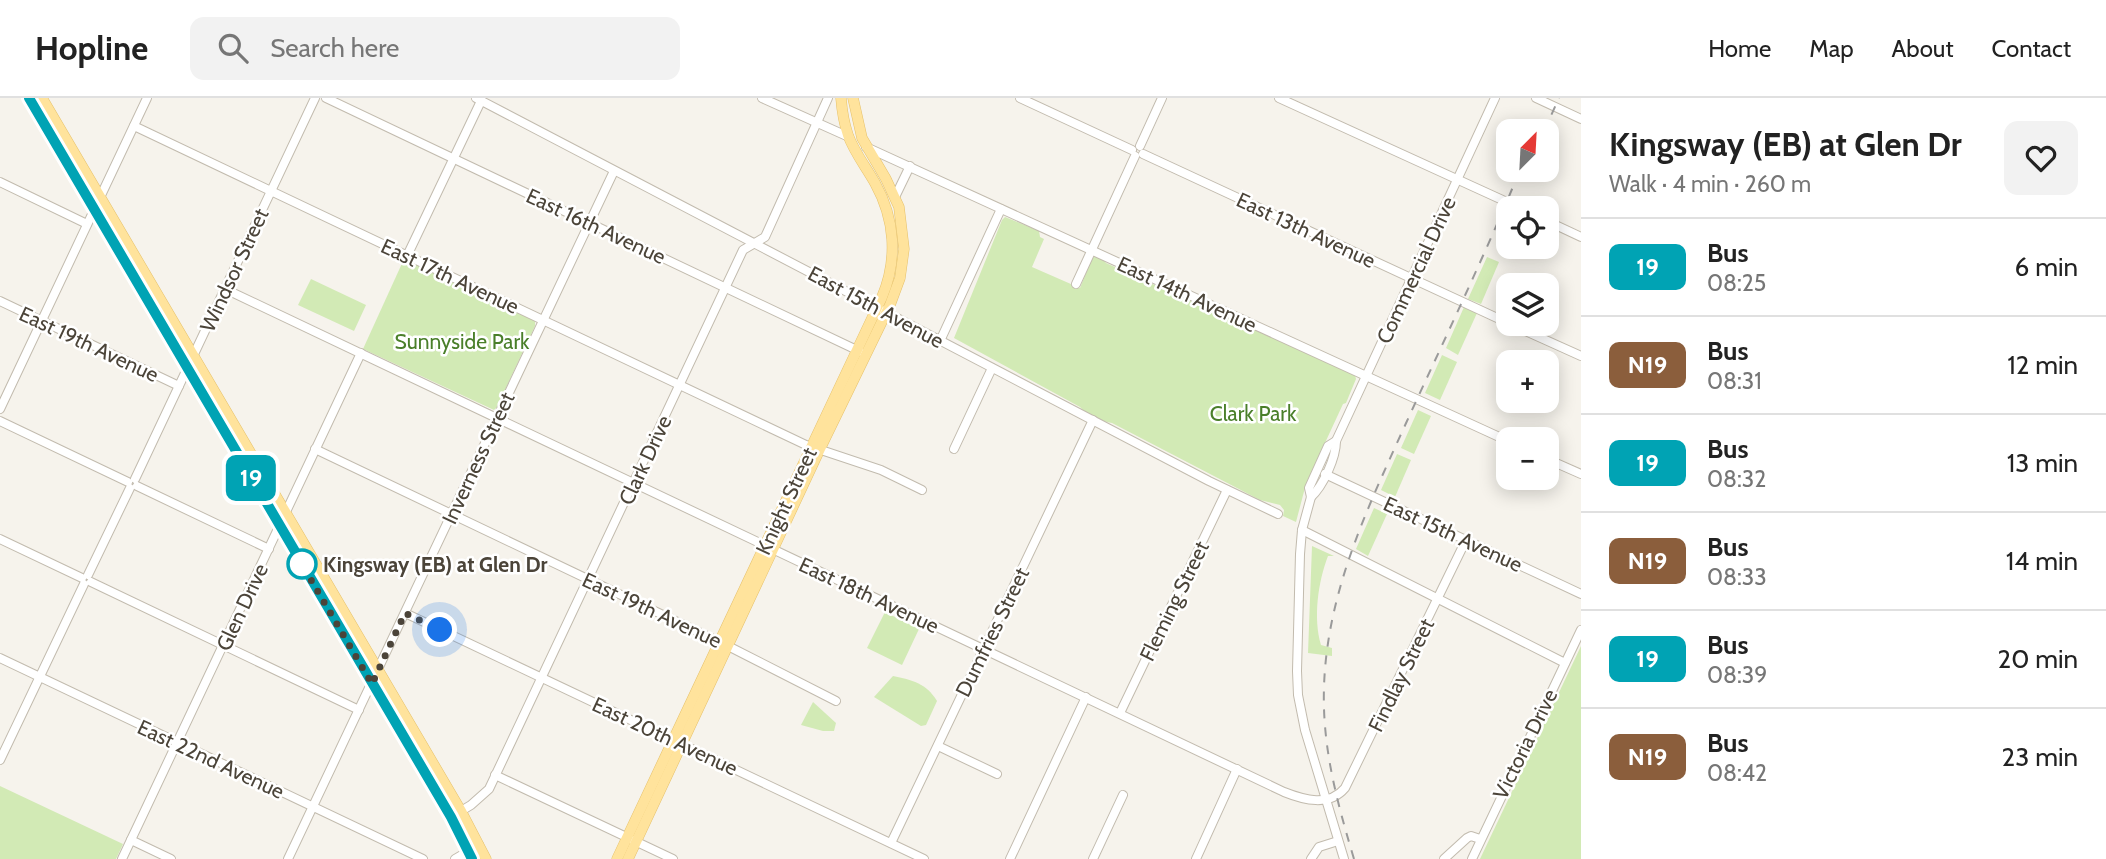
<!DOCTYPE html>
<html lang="en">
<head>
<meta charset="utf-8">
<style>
  :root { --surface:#fff; --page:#f2f2f2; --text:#222; --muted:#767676; --line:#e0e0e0 }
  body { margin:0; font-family:Cabin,sans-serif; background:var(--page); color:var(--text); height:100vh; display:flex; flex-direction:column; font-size:26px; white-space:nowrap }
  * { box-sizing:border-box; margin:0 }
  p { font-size:23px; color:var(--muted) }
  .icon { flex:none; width:38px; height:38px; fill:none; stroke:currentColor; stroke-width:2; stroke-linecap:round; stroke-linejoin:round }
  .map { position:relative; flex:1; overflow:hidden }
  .drawer { display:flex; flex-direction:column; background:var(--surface); width:525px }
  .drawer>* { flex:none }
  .badge { padding:0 14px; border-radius:10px; font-size:24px; line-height:46px }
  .needle { width:46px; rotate:24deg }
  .fabs { position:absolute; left:1496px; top:21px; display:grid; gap:14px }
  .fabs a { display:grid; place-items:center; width:63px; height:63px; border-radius:14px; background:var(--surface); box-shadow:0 4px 18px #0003; font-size:35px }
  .you { position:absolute; width:35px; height:35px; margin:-18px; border:5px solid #fff; border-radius:50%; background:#1a73e8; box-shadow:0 0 0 10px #1a73e833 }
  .map>.badge { position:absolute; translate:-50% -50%; box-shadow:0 0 0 4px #fff }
  .round { display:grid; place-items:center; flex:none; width:74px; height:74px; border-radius:14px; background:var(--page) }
  .summary { display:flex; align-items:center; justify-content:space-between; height:119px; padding:0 28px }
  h1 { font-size:33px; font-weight:700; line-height:52px }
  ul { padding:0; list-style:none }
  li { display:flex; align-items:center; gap:21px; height:98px; padding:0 28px; border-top:2px solid var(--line) }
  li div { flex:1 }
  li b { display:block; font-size:26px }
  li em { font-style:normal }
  li .badge { min-width:77px; font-weight:700; text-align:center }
  header { display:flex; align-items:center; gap:42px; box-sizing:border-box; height:98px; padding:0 35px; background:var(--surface); border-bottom:2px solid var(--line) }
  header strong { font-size:33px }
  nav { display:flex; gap:38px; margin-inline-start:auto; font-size:24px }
  .search { width:490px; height:63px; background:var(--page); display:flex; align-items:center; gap:18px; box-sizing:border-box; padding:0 24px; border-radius:14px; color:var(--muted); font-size:26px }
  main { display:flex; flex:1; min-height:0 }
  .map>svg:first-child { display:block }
  .green { fill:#d2eab5 }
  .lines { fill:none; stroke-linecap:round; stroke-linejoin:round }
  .minor-casing { stroke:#c2bbae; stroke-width:10 }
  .major-casing { stroke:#e6c16a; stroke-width:11 }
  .minor { stroke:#fff; stroke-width:8 }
  .major { stroke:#ffe39c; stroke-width:10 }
  .rail { stroke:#9a9a9a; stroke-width:2; stroke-dasharray:9 9; stroke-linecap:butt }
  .line-casing { stroke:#fff; stroke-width:16 }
  .line { stroke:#00a3b4; stroke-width:10 }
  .walk { stroke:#4b4439; stroke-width:7; stroke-dasharray:0 12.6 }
  .stop-dot { fill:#fff; stroke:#00a3b4; stroke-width:3.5 }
  .labels { text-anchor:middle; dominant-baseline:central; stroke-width:5; stroke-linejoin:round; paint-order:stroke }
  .street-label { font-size:21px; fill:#4b4439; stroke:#fff }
  .park-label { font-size:21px; fill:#4a7f2a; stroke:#fff }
  .stop-label { font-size:21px; font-weight:bold; fill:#4b4439; stroke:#fff; text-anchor:start }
</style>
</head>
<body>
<header>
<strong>Hopline</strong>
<div class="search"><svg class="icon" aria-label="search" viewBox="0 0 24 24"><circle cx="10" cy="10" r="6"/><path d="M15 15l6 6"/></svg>Search here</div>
<nav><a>Home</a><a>Map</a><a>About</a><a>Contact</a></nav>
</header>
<main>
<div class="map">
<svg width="1581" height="761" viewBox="0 0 1581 761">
  <rect width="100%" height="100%" fill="#f6f3ec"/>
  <g class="green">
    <path d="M1005 119 1039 133 1040 139 1044 141 1032 169 1080 190 1092 160 1096 158 1103 161 1106 165 1355 277 1356 281 1346 305 1343 306 1306 386 1296 424 1283 418 1284 412 1280 407 1260 402 1112 325C1102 324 1086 316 1080 309L954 240 1002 122Z"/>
    <path d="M1487 159 1499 164 1481 206 1468 201Z"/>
    <path d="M404 161 535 223V228L497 309 494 312 363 251Z"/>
    <path d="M311 181 366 207 354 233 298 207Z"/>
    <path d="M1464 209 1477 215 1458 257 1446 250Z"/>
    <path d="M1442 257 1457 264 1440 302 1425 295Z"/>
    <path d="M1418 312 1431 318 1414 356 1401 350Z"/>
    <path d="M1397 356 1411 362 1395 399 1381 392Z"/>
    <path d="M1374 410 1387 416 1368 458 1356 451Z"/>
    <path d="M1312 448 1334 458H1328C1318 484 1313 520 1321 547L1332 550V558L1308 555Z"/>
    <path d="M885 514 919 531 902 567 867 550Z"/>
    <path d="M1581 548V761H1480Z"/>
    <path d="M893 578C912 582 926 585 937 603L926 627 921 628 874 599Z"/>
    <path d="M813 604 836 625 834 633H823L801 627Z"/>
    <path d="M0 688 123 746 116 761H0Z"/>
  </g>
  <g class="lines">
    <g class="minor-casing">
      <g id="minor">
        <path d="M326 0 861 254"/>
        <path d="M476 0 1209 383 1278 416"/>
        <path d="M762 0 849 39"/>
        <path d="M1020 0 1132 52"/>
        <path d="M1279 0 1520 110"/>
        <path d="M1536 0 1581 21"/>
        <path d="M134 28 806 347 881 372 922 392"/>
        <path d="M1140 48 1162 0"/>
        <path d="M866 49 1508 343"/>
        <path d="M1143 56 1508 225"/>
        <path d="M0 84 87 126"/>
        <path d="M895 99 910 68"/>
        <path d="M1547 123 1581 139"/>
        <path d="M407 158 481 3"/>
        <path d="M1076 186 1135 58"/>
        <path d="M225 191 1284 694C1304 702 1329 709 1345 690L1466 442"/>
        <path d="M0 203 179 288"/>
        <path d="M1510 226 1581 258"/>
        <path d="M940 243 1001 111"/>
        <path d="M0 311 147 0"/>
        <path d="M0 323 128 384"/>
        <path d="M1336 343 1328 348 1309 390 1311 399 1302 432 1300 456 1297 573 1298 597 1305 632 1344 761"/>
        <path d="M315 351 728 548 836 603"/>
        <path d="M954 351 992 270"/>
        <path d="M1547 361 1581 376"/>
        <path d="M1325 376 1581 496"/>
        <path d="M135 381 315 0"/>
        <path d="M137 388 269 451"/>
        <path d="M1311 399C1323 388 1336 360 1336 343L1495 0"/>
        <path d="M1302 432 1565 565"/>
        <path d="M0 441 82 480"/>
        <path d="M88 477 130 390"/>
        <path d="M91 484 359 612"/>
        <path d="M405 515 924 761"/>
        <path d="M0 560 423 761"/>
        <path d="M1120 615 1227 392"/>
        <path d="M938 648 997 676"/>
        <path d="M0 662 84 486"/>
        <path d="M495 677 673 761"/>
        <path d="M451 719 471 707 489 691 743 152 765 139 828 0"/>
        <path d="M131 742 171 761"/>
        <path d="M891 745 1093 322"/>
        <path d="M122 761 361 255"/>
        <path d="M288 761 614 73"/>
        <path d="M455 761 479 747"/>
        <path d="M1010 761 1086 599"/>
        <path d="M1093 761 1123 697"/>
        <path d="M1196 761 1237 671"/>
        <path d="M1311 761 1319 749 1338 743"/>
        <path d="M1444 761 1467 740 1471 738 1480 741"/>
        <path d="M1472 761 1581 532"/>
      </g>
    </g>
    <g class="major-casing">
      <g id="major">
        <path d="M29 0 451 719 472 761"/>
        <path d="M42 0 461 713 486 761"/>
        <path d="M617 761 882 199C898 161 895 121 875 85 866 69 854 54 848 37 844 25 842 13 841 0"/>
        <path d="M628 761 820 351 890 207 900 180 904 151 899 109 886 81 862 40 853 0"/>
      </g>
    </g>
    <use href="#minor" class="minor"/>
    <use href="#major" class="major"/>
    <g class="rail">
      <path d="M1544 33 1559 0"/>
      <path d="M1354 761C1337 704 1322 649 1324 589 1327 493 1368 409 1407 323 1445 240 1485 157 1520 72"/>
    </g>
  </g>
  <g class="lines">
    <g class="line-casing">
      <path id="line" d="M29 0 451 719 472 761"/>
    </g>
    <use href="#line" class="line"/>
    <path class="walk" d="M302 466 297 458 372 586 405 515 440 532"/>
  </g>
  <circle class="stop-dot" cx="302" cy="466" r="14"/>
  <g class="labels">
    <g class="street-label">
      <text transform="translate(596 128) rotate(25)">East 16th Avenue</text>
      <text transform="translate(1306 132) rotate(25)">East 13th Avenue</text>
      <text transform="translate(234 172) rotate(-65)">Windsor Street</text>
      <text transform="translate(1416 172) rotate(-65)">Commercial Drive</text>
      <text transform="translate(450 178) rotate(25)">East 17th Avenue</text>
      <text transform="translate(1187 196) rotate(25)">East 14th Avenue</text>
      <text transform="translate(876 209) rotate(28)">East 15th Avenue</text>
      <text transform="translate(89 246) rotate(25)">East 19th Avenue</text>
      <text transform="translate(478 360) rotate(-65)">Inverness Street</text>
      <text transform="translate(645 362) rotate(-65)">Clark Drive</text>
      <text transform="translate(786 403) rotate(-65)">Knight Street</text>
      <text transform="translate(1453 436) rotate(25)">East 15th Avenue</text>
      <text transform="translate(869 497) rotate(25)">East 18th Avenue</text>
      <text transform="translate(1174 503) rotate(-64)">Fleming Street</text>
      <text transform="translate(242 509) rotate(-65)">Glen Drive</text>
      <text transform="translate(652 512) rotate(25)">East 19th Avenue</text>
      <text transform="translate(992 534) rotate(-64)">Dumfries Street</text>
      <text transform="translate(1401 577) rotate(-64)">Findlay Street</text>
      <text transform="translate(665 638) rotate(25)">East 20th Avenue</text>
      <text transform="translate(1525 646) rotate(-64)">Victoria Drive</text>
      <text transform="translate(211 661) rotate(25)">East 22nd Avenue</text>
    </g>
    <g class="park-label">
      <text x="462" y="243">Sunnyside Park</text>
      <text x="1253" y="315">Clark Park</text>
    </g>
    <g class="stop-label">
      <text x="323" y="466">Kingsway (EB) at Glen Dr</text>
    </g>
  </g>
</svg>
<div class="fabs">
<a><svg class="needle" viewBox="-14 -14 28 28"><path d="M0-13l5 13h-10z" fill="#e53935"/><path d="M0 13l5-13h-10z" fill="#767676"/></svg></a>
<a><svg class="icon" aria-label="locate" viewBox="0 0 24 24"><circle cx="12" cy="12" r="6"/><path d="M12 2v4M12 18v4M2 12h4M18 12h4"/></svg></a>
<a><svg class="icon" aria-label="layers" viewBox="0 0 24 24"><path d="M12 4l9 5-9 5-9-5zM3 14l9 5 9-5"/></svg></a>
<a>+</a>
<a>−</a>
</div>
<div class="you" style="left:440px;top:532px"></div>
<b class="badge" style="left:251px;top:380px;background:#00a3b4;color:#fff">19</b>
</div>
<section class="drawer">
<div class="summary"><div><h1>Kingsway (EB) at Glen Dr</h1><p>Walk · 4 min · 260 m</p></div><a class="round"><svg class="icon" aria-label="heart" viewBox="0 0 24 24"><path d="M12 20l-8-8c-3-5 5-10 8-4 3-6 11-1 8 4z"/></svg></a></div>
<ul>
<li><span class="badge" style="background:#00a3b4;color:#fff">19</span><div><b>Bus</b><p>08:25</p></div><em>6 min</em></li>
<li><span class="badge" style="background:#8b5e3c;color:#fff">N19</span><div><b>Bus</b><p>08:31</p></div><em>12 min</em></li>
<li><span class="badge" style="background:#00a3b4;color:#fff">19</span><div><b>Bus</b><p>08:32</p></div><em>13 min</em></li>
<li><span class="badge" style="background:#8b5e3c;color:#fff">N19</span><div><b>Bus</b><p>08:33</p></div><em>14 min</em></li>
<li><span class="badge" style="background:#00a3b4;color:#fff">19</span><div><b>Bus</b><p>08:39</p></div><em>20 min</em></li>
<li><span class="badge" style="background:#8b5e3c;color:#fff">N19</span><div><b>Bus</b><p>08:42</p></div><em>23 min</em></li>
</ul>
</section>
</main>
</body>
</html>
